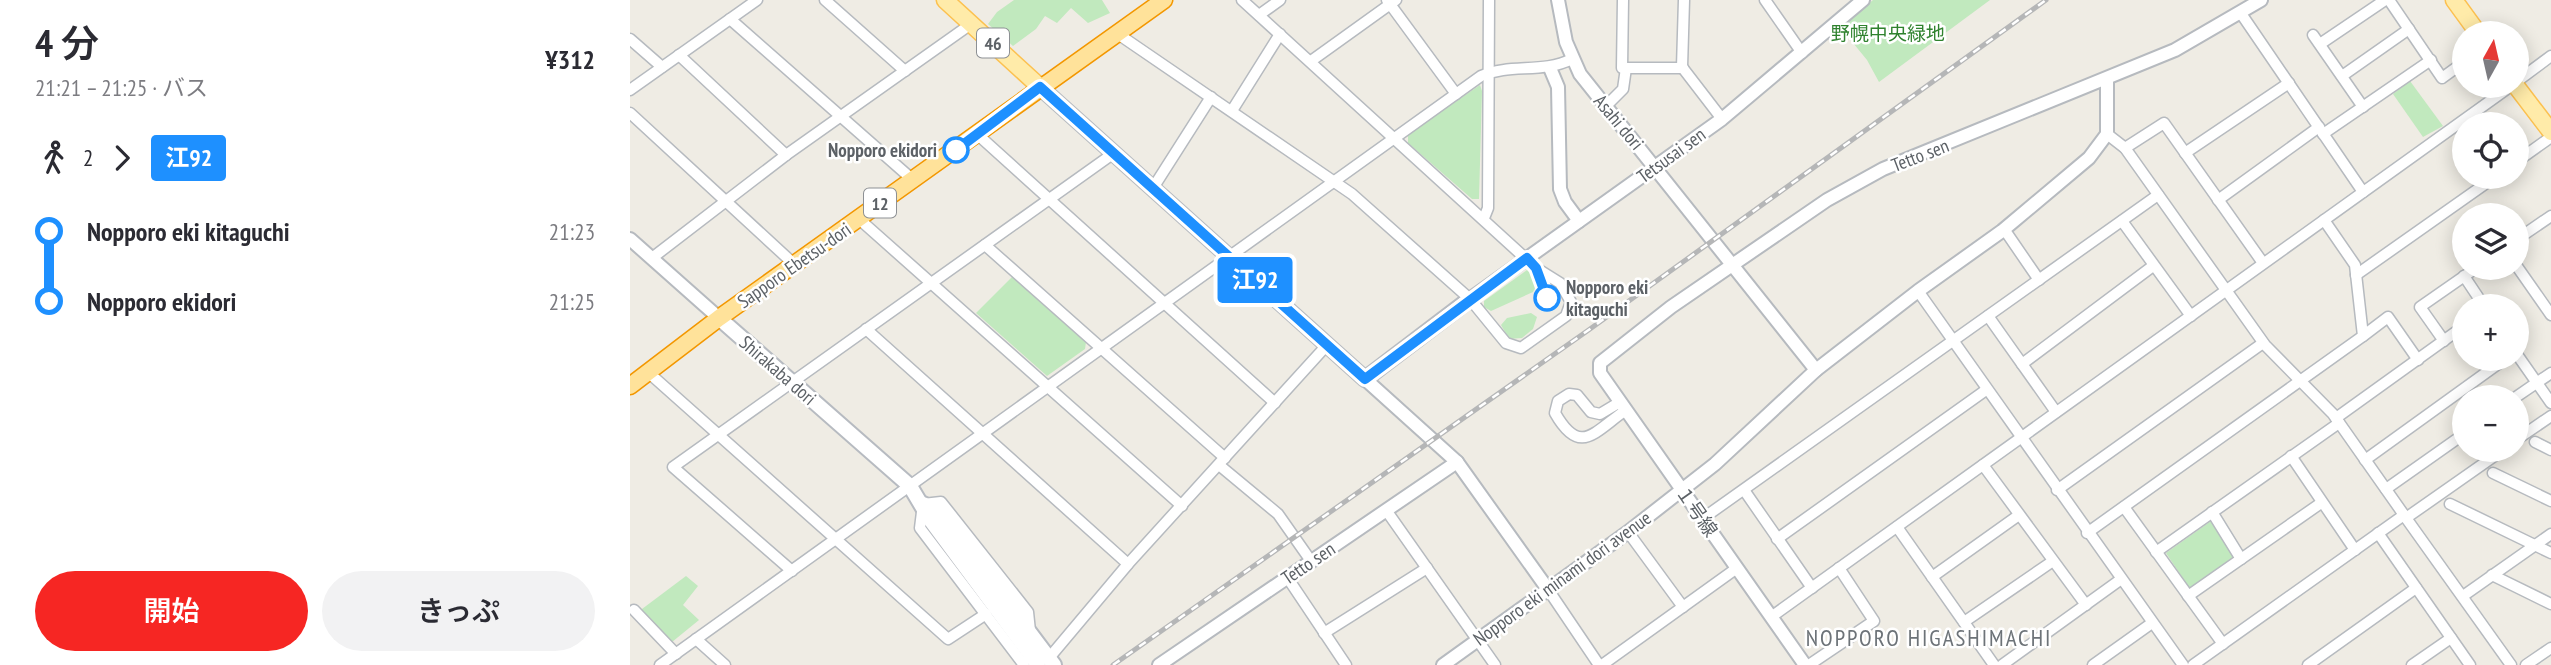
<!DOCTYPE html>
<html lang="ja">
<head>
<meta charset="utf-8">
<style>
  :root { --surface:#fff; --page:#f2f2f3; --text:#2b2b33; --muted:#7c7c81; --accent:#f62623 }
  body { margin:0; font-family:"PT Sans Narrow","Noto Sans JP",sans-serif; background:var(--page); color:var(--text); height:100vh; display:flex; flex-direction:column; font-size:26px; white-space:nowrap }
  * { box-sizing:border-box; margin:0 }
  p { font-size:23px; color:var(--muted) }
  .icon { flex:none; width:38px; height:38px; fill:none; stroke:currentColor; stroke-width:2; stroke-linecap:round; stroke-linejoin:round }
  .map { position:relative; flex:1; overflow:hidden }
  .sheet { display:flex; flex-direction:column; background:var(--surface); width:630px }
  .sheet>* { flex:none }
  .badge { padding:0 14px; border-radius:5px; font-size:24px; line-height:46px }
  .needle { width:46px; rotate:8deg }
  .controls { position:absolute; left:1822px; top:21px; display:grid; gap:14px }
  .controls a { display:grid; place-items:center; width:77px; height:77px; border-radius:50%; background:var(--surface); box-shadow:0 4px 18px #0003; font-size:35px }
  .map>.badge { position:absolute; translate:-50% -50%; box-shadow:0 0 0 4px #fff }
  .legs { display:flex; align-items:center; gap:10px; height:77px; padding:0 35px; font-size:23px }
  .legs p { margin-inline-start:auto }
  .summary { display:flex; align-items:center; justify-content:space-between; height:119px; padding:0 35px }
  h1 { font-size:38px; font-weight:600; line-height:52px }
  .cta { display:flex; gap:14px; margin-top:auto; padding:14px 35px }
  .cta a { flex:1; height:80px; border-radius:42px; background:var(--accent); color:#fff; font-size:28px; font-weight:600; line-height:80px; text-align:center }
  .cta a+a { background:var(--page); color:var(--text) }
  ul { padding:0 35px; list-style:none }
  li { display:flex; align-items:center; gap:24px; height:70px; font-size:26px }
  li i { display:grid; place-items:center; width:10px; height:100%; margin:0 9px; background:currentColor }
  li i::after { content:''; width:18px; height:18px; margin:-9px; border:5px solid; border-radius:50%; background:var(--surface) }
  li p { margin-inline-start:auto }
  li:first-child i { background:linear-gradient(#0000 50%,currentColor 0) }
  li:last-child i { background:linear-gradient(currentColor 50%,#0000 0) }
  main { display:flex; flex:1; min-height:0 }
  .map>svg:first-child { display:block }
  .green { fill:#c1e9be }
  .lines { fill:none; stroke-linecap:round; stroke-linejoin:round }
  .minor-casing { stroke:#b6babf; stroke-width:13 }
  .tertiary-casing { stroke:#b6babf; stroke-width:16 }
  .secondary-casing { stroke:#b7bbc1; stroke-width:18 }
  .primary-casing { stroke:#fcc150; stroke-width:19 }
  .trunk-casing { stroke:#f39700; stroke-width:19 }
  .minor { stroke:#fff; stroke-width:10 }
  .tertiary { stroke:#fff; stroke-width:12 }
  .secondary { stroke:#fff; stroke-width:14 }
  .primary { stroke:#ffeba9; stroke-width:16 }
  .trunk { stroke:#ffe29a; stroke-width:16 }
  .rail-casing { stroke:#b5b6b7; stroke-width:5 }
  .rail { stroke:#fff; stroke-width:2.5; stroke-dasharray:8; stroke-linecap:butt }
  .line-1-casing { stroke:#fff; stroke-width:16 }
  .line-1 { stroke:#1e90ff; stroke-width:10 }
  .stop-1-dot { fill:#fff; stroke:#1e90ff; stroke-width:3.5 }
  .labels { text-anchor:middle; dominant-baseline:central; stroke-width:5; stroke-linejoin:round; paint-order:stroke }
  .shield { fill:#fff; stroke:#8d9094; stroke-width:2 }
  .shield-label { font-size:18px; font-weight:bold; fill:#5c6166 }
  .park-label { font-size:19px; fill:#2f822e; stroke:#fff }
  .street-label { font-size:19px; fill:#5c6166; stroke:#fff }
  .stop-label { font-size:19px; font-weight:bold; fill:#5c6166; stroke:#fff; text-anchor:end }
  .quarter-label { font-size:23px; letter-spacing:2px; fill:#6d7378; stroke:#fff }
</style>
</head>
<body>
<main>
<section class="sheet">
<div class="summary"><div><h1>4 分</h1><p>21:21 – 21:25 · バス</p></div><b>¥312</b></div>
<div class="legs"><svg class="icon" aria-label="walk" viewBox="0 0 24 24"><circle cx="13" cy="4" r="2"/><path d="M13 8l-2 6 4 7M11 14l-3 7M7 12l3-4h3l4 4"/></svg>2<svg class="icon" aria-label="forward" viewBox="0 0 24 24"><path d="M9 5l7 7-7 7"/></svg><b class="badge" style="background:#1e90ff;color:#fff">江92</b></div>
<ul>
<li><i style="color:#1e90ff"></i><b>Nopporo eki kitaguchi</b><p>21:23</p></li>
<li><i style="color:#1e90ff"></i><b>Nopporo ekidori</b><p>21:25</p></li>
</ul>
<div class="cta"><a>開始</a><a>きっぷ</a></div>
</section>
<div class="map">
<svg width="1921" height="665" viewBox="0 0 1921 665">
  <rect width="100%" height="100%" fill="#efece4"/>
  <g class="green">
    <path d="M384 0H472L480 13 458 23 441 8 427 23 415 16 406 29 383 46 358 24 367 12Z"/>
    <path d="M1243 0H1360L1249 82 1237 60 1210 27Z"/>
    <path d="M1780 81 1813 126 1793 137 1763 94Z"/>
    <path d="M850 85 852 91 849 199H842L778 143V134Z"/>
    <path d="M897 270 903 271 908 282 903 292 861 311 854 307V301Z"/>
    <path d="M383 276 456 342 455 349 417 376 346 313Z"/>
    <path d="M901 313 907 317 903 329 892 338 879 339 871 325 877 318Z"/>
    <path d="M1581 521 1606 558 1560 589 1536 553Z"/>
    <path d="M56 576 68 586 53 605 69 620 42 642 8 612Z"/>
  </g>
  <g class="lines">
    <g class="minor-casing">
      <g id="minor">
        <path d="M195 0 275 71"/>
        <path d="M757 0 826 94"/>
        <path d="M993 0 992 68H1053"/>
        <path d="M1054 0 1052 67 1092 119"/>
        <path d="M1135 0 1172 53"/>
        <path d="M1759 0 1812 78 1834 62"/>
        <path d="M1610 12 1733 192"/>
        <path d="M629 15 650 0"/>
        <path d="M100 19 283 180"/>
        <path d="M488 34 722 194 840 299 876 343 891 348 936 316 941 302 930 283 906 268 612 0"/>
        <path d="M1683 35 1733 107"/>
        <path d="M0 39 32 67"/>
        <path d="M1690 44 1755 0"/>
        <path d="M49 55 156 155"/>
        <path d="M681 61 766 0"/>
        <path d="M1712 76 1779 29"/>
        <path d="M1886 82 1921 56"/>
        <path d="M0 90 127 0"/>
        <path d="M976 106 993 89 996 68"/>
        <path d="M603 109 650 34"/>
        <path d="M0 113 165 265"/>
        <path d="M347 134 645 403"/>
        <path d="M1477 134 1495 148 1635 345 1703 414 1774 515"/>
        <path d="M1693 134 1801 60"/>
        <path d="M1495 148 1534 123 1633 263"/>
        <path d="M1555 153 1659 83"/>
        <path d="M1886 162 1921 137"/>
        <path d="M523 188 581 97"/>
        <path d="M1588 200 1689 127"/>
        <path d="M854 218 858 208 859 0"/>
        <path d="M229 219 552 506"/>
        <path d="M1492 221 1561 316"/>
        <path d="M1374 229 1409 280"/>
        <path d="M1886 240 1921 216"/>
        <path d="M355 245 595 458"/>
        <path d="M22 258 156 155 341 24"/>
        <path d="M1886 265 1921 315"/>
        <path d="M1726 275 1865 177"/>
        <path d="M1834 276 1854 306"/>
        <path d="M1288 291 1553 665"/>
        <path d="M1358 316 1426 412"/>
        <path d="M236 329 498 564"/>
        <path d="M1733 336 1758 317 1788 360"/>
        <path d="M1814 341 1790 307 1846 268"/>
        <path d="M1886 353 1921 403"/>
        <path d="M1392 364 1523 266"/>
        <path d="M19 373 318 639 356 614"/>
        <path d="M1886 397 1921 373"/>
        <path d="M990 402 970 414 961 412 947 395 939 394 928 401 925 413C950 457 964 432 996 410"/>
        <path d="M1706 418 1834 326"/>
        <path d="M1886 440 1921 416"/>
        <path d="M1905 442 1921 450"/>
        <path d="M1661 456 1725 550"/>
        <path d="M1735 460 1875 359"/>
        <path d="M589 465 648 514 681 561"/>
        <path d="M1353 465 1456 605"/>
        <path d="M1863 473 1921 501"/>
        <path d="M1756 489 1834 434"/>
        <path d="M1114 490 1182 588"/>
        <path d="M1427 490 1633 343"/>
        <path d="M1820 504 1921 553"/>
        <path d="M1494 507 1593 644"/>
        <path d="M756 510 865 665"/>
        <path d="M1582 512 1611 559"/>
        <path d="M1776 518 1881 665"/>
        <path d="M1072 519 1528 195"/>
        <path d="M1267 527 1364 665"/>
        <path d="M998 532 1053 607"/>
        <path d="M1457 533 1733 336 1725 265 1694 220"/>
        <path d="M1748 533 1840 665"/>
        <path d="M1147 539 1356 390"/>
        <path d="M1526 552 1709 423"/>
        <path d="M162 571 43 467 484 153"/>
        <path d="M1862 575 1921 604"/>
        <path d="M657 577 716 665"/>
        <path d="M1302 577 1389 515"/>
        <path d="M917 588 969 665"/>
        <path d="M1558 596 1691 503"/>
        <path d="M1833 596 1921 534"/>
        <path d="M4 610 46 654"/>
        <path d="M1141 617 1881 86"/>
        <path d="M1334 622 1423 561"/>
        <path d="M694 633 797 568"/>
        <path d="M66 639 95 665"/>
        <path d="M419 658 498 564 697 345"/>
        <path d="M30 665 851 76C881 63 912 74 942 59"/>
        <path d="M394 665 290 528 293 504 311 502 398 612 400 631"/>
        <path d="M972 665 1107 568"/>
        <path d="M1179 665 1244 621 1209 568"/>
        <path d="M1372 665 1490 580"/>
        <path d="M1463 665 1522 623"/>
        <path d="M1563 665 1774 515 1776 518 1873 450"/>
        <path d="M1678 665 1786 588"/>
        <path d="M1782 665 1821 638"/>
        <path d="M1896 665 1921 648"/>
      </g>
    </g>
    <g class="tertiary-casing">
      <g id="tertiary">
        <path d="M928 0 936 42 950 74 1186 370"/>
        <path d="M920 68 928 87 930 189 935 202 949 221"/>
        <path d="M0 239 89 318"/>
        <path d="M840 299 1092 119 1233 0"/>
        <path d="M735 379 827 462 917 588"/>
        <path d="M529 665 827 462"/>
        <path d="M813 665 998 532 1085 464 1186 370 1288 291 1372 231 1459 158 1477 134V79"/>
        <path d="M1175 665 970 373V363L1041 307 1197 200 1253 169 1545 50 1631 0"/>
      </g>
    </g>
    <g class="secondary-casing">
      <g id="secondary">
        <path d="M410 87 735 379 840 299"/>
        <path d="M89 318 280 486 299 518 408 665"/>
        <path d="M293 504 310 513 424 665"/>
      </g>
    </g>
    <g class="primary-casing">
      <g id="primary">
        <path d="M315 0 410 87"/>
        <path d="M1824 0 1848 33"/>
        <path d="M1886 86 1921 132"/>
      </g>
    </g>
    <g class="trunk-casing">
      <path id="trunk" d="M0 386 89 318 534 0"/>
    </g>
    <use href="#minor" class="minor"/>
    <use href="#tertiary" class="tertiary"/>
    <use href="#secondary" class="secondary"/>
    <use href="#primary" class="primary"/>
    <use href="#trunk" class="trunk"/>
    <g class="rail-casing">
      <path id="rail" d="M483 665 960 329 1416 0"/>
    </g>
    <use href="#rail" class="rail"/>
  </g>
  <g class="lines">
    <g class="line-1-casing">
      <path id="line-1" d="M326 150 410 87 735 379 897 258 906 268 917 298"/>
    </g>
    <use href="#line-1" class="line-1"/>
  </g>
  <g class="stop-1-dot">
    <circle cx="326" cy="150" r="12"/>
    <circle cx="917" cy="298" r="12"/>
  </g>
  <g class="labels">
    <g class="shield">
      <rect x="347" y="28.5" width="32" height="29" rx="5"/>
      <rect x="234" y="188.5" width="32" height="29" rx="5"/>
    </g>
    <g class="shield-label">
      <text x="363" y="43">46</text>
      <text x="250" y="203">12</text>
    </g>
    <g class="park-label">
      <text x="1258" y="33">野幌中央緑地</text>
    </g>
    <g class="street-label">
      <text transform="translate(989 122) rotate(50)">Asahi dori</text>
      <text transform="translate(1041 155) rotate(-36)">Tetsusai sen</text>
      <text transform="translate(1290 155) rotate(-21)">Tetto sen</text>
      <text transform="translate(164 265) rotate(-35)">Sapporo Ebetsu-dori</text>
      <text transform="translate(148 370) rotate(41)">Shirakaba dori</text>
      <text transform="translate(1067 511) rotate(55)">１号線</text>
      <text transform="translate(678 563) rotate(-34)">Tetto sen</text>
      <text transform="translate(932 578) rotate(-36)">Nopporo eki minami dori avenue</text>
    </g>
    <g class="stop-label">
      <text x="307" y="150">Nopporo ekidori</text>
      <text x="936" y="287" text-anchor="start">Nopporo eki<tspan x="936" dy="22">kitaguchi</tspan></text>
    </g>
    <g class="quarter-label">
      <text x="1299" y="637">NOPPORO HIGASHIMACHI</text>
    </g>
  </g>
</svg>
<div class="controls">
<a><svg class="needle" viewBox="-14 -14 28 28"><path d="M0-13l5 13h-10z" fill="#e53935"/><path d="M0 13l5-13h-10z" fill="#7c7c81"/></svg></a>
<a><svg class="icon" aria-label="locate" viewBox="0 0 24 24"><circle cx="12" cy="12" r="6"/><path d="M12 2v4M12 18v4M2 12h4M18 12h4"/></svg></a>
<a><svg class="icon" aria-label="layers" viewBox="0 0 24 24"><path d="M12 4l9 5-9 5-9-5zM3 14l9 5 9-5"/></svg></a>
<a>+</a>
<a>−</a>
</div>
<b class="badge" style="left:625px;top:280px;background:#1e90ff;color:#fff">江92</b>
</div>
</main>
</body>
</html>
